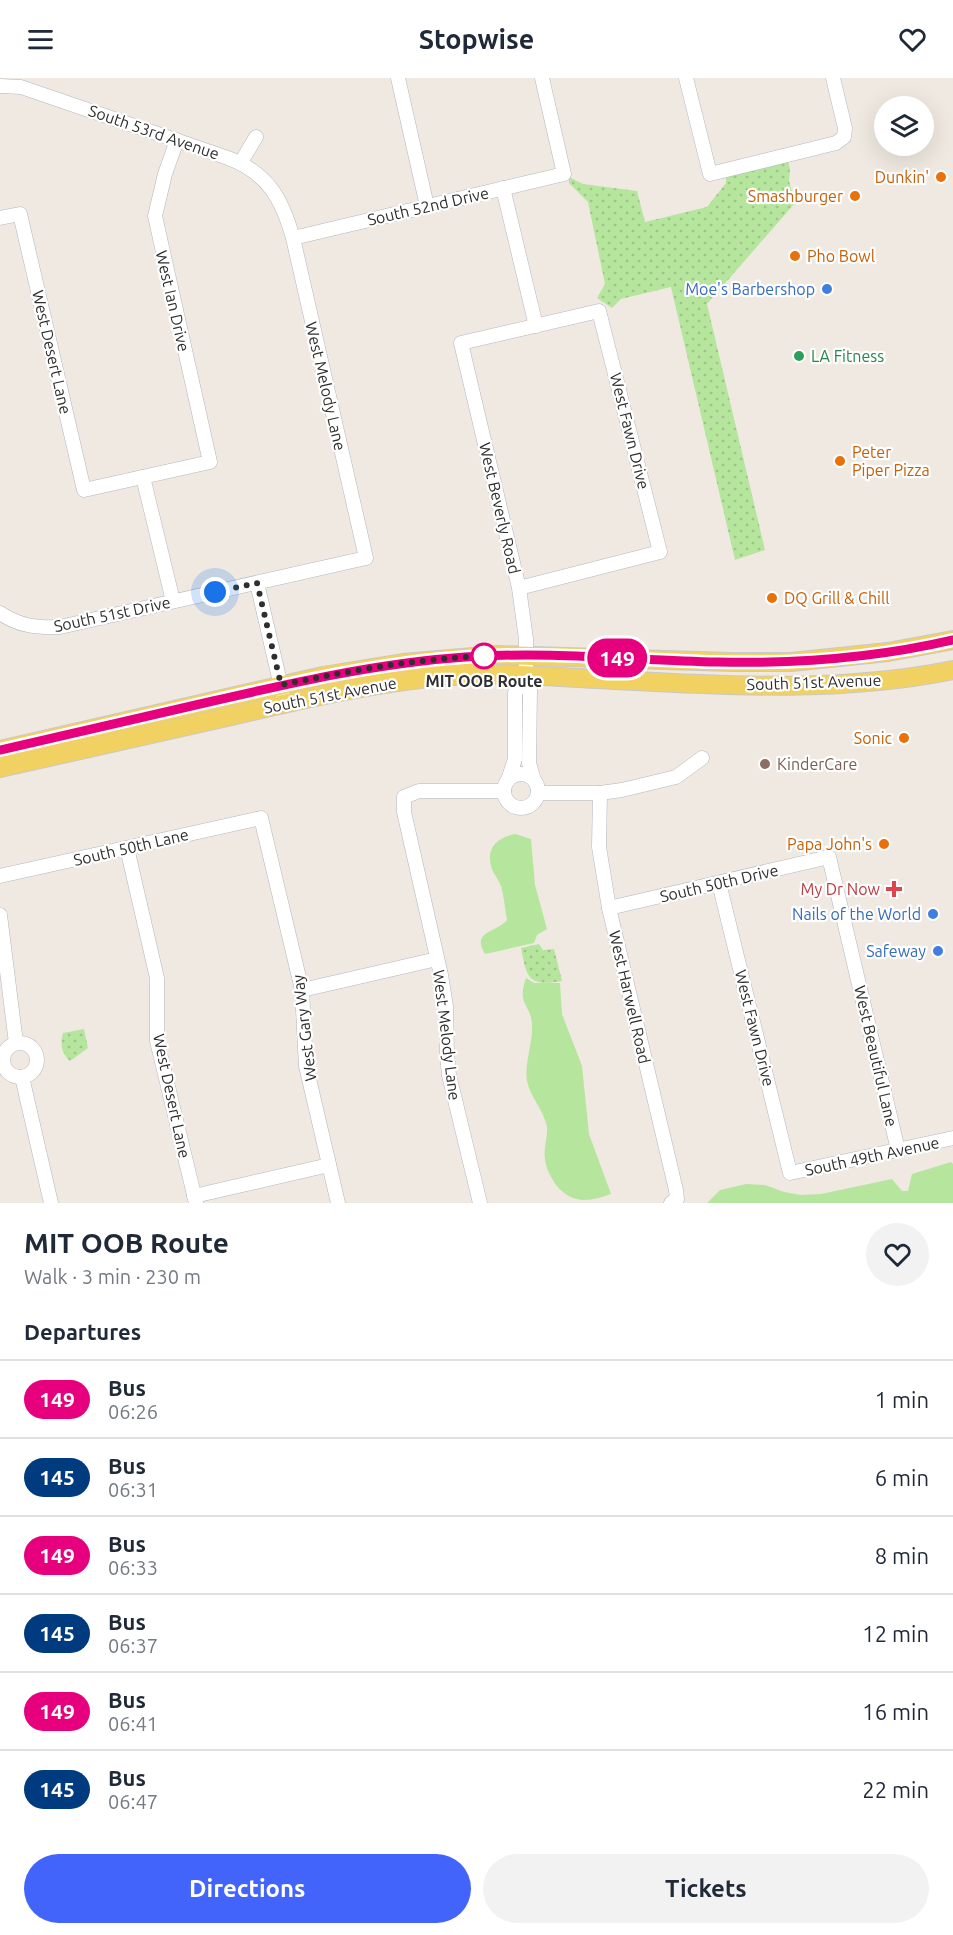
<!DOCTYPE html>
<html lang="en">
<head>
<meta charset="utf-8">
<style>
  :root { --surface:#fff; --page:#f2f2f3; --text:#1f2937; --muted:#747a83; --line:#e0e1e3; --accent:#4264fb }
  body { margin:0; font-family:Ubuntu,sans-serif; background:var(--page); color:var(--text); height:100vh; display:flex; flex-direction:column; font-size:22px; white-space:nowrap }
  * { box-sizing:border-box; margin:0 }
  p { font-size:20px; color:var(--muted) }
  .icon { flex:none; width:33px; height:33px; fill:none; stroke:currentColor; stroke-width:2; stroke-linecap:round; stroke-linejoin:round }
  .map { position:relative; height:1125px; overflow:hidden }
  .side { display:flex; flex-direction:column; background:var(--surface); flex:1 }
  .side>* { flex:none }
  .badge { padding:0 12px; border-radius:20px; font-size:21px; line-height:39px }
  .fabs { position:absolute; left:874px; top:18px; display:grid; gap:12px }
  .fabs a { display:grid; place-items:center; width:60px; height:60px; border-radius:50%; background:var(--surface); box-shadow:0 6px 24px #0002; font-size:30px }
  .you { position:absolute; width:30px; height:30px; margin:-15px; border:4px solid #fff; border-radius:50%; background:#1a73e8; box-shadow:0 0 0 9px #1a73e833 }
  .map>.badge { position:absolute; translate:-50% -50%; box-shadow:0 0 0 3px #fff }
  h2 { padding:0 24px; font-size:22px; line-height:54px }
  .round { display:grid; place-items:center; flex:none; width:63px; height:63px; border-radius:32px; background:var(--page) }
  .summary { display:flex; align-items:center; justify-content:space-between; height:102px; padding:0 24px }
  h1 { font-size:28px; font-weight:700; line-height:45px }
  .primary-button { display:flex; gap:12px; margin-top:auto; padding:12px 24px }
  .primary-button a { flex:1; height:69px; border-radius:36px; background:var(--accent); color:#fff; font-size:24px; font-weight:700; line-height:69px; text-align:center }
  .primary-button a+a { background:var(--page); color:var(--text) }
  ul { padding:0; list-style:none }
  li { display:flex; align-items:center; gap:18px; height:78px; padding:0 24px; border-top:2px solid var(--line) }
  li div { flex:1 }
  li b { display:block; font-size:22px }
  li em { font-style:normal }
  li .badge { min-width:66px; font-weight:700; text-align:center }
  header { display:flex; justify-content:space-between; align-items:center; height:78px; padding:0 24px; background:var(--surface); font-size:27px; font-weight:700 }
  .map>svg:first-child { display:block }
  .grass { fill:#b6e59e }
  .park { fill:url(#park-dots) }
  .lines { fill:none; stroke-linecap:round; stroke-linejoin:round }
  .minor-casing { stroke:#b4b7c1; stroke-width:15 }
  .major-casing { stroke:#c9c9c9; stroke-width:20 }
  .minor { stroke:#fff; stroke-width:14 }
  .major { stroke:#f2d163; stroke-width:18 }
  .line-casing { stroke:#fff; stroke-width:14 }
  .line { stroke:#e6007e; stroke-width:9 }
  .walk { stroke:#2e2e2e; stroke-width:6; stroke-dasharray:0 10.8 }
  .food-dot { fill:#e8710a; stroke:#fff; stroke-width:2 }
  .shop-dot { fill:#3f7fe0; stroke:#fff; stroke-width:2 }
  .leisure-dot { fill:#2e9e5b; stroke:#fff; stroke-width:2 }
  .stop-dot { fill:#fff; stroke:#e6007e; stroke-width:3 }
  .education-dot { fill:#8d6e63; stroke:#fff; stroke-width:2 }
  .health-dot { fill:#e0444e; stroke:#fff; stroke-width:2 }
  .labels { text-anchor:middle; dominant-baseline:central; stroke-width:4.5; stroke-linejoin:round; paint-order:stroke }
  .street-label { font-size:16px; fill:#2e2e2e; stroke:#fff }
  .food-label { font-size:16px; fill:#c56008; stroke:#fff; text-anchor:end }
  .shop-label { font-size:16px; fill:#366cbe; stroke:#fff; text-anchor:end }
  .leisure-label { font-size:16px; fill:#27864d; stroke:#fff; text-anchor:start }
  .stop-label { font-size:16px; font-weight:bold; fill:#2e2e2e; stroke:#fff }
  .education-label { font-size:16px; fill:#785e54; stroke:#fff; text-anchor:start }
  .health-label { font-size:16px; fill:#be3a42; stroke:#fff; text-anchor:end }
</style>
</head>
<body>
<header><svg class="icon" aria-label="menu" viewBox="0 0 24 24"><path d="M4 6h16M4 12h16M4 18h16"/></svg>Stopwise<svg class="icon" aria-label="heart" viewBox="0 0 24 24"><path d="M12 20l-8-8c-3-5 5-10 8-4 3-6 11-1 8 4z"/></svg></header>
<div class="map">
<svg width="953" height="1125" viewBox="0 0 953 1125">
  <defs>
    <pattern id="park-dots" width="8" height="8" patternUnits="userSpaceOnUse" patternTransform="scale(1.5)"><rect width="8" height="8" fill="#b6e59e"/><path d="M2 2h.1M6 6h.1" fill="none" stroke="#9dc588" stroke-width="1.8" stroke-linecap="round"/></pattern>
  </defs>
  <rect width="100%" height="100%" fill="#efe9e1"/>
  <g class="grass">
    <path d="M515 756 531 761 535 807 547 851 537 857 534 865 485 876C471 853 496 855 507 842 505 831 504 818 501 808 499 802 494 797 492 791 485 771 496 760 515 756Z"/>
    <path d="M526 900 534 905H560L562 936 582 988 589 1056 611 1116C587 1125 571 1125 556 1107 551 1099 546 1091 545 1081 543 1071 548 1060 547 1049 544 1032 530 1019 527 1003 524 988 533 964 532 948 532 926 516 928 526 900Z"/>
    <path d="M951 1084 953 1086V1125H707L720 1112 746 1106 765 1107 784 1114 801 1117 821 1116 892 1101 902 1113H908L912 1096Z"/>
  </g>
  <g class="park">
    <path d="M788 83 790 91 789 103 795 125 707 226 765 472 735 482 671 209 621 221 612 230 597 220 605 206 588 124 569 105V99L583 106 637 113 645 144 707 129 726 105V99Z"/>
    <path d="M539 866 543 872 554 871 562 903C528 909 527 900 521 870Z"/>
    <path d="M84 951 88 970 70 983C61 974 60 967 63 955Z"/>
  </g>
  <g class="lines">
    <g class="minor-casing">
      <g id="minor">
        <path d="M398 0 427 128"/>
        <path d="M686 0 710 96 836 65 844 59 845 50 833 0"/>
        <path d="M0 8 21 9 228 80C268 95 282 121 293 160L366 480 60 549C37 550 19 548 0 535"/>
        <path d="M241 84 256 59"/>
        <path d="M503 110 536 248"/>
        <path d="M0 140 20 136 84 412 210 384 155 138 165 96 177 62"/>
        <path d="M293 160 564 96 542 0"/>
        <path d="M143 399 173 523"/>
        <path d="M257 505 283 617"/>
        <path d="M519 510 660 474 599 233 461 265 519 510 526 561V597L530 613 529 685 534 702"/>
        <circle cx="521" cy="713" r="17"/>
        <path d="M508 702 515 681V615L526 597"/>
        <path d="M538 715H600L622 712 676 699 702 680"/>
        <path d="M600 715 599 769 609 830 676 1112 677 1121 671 1125"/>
        <path d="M127 770 157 900V963L196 1125"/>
        <path d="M0 798 261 740 302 912 306 988 338 1125"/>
        <path d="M719 805 790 1095 953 1060"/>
        <path d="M609 830 829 779 898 1072"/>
        <path d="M0 837 16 965"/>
        <path d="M302 912 437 881"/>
        <circle cx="20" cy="982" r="17"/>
        <path d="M22 999 51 1125"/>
        <path d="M194 1118 329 1087"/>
        <path d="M480 1125 449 997 447 976 446 928 441 897 404 734V719L419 713H504"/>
      </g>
    </g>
    <g class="major-casing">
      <g id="major">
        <path d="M0 672 323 598 403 585 497 577 732 584H791L888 574 953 562"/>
        <path d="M0 690C76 673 151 656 227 639 307 620 387 601 470 597 512 595 554 599 596 601 714 607 836 616 953 592"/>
      </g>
    </g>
    <use href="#minor" class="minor"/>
    <use href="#major" class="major"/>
  </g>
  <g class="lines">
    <g class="line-casing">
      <path id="line" d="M0 672C71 655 142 639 213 623 296 604 379 585 465 579 549 573 633 582 717 584 796 586 876 580 953 562"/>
    </g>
    <use href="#line" class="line"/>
    <path class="walk" d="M215 514 257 505 281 607C348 593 415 581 484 578"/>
  </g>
  <g class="food-dot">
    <circle cx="941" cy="99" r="6"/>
    <circle cx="855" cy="118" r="6"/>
    <circle cx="795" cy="178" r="6"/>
    <circle cx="840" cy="383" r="6"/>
    <circle cx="772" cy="520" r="6"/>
    <circle cx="904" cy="660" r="6"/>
    <circle cx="884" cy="766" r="6"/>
  </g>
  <g class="shop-dot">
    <circle cx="827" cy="211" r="6"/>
    <circle cx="933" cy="836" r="6"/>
    <circle cx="938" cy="873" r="6"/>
  </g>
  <circle class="leisure-dot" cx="799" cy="278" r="6"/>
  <circle class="stop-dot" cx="484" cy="578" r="12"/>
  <circle class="education-dot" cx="765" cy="686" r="6"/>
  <path class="health-dot" d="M891 802h6v6h6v6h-6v6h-6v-6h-6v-6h6z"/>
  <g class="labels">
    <g class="street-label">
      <text transform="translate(154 54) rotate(19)">South 53rd Avenue</text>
      <text transform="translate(428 128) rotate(-13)">South 52nd Drive</text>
      <text transform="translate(173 223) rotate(77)">West Ian Drive</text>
      <text transform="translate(52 274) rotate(77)">West Desert Lane</text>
      <text transform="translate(326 308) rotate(77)">West Melody Lane</text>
      <text transform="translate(630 353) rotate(76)">West Fawn Drive</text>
      <text transform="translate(500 430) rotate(77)">West Beverly Road</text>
      <text transform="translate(112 536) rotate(-12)">South 51st Drive</text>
      <text transform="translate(814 604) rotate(-2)">South 51st Avenue</text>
      <text transform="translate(330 617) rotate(-11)">South 51st Avenue</text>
      <text transform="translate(131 769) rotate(-13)">South 50th Lane</text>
      <text transform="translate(719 805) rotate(-13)">South 50th Drive</text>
      <text transform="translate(630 919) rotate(77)">West Harwell Road</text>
      <text transform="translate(304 950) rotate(-97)">West Gary Way</text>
      <text transform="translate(755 950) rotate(76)">West Fawn Drive</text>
      <text transform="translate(447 957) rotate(83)">West Melody Lane</text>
      <text transform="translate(876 978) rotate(77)">West Beautiful Lane</text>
      <text transform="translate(172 1018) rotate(78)">West Desert Lane</text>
      <text transform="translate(872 1078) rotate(-12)">South 49th Avenue</text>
    </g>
    <g class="food-label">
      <text x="929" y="99">Dunkin'</text>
      <text x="843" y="118">Smashburger</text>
      <text x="807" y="178" text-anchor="start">Pho Bowl</text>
      <text x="852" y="374" text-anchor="start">Peter<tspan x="852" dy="18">Piper Pizza</tspan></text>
      <text x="784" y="520" text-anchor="start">DQ Grill &amp; Chill</text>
      <text x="892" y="660">Sonic</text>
      <text x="872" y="766">Papa John's</text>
    </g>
    <g class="shop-label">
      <text x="815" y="211">Moe's Barbershop</text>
      <text x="921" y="836">Nails of the World</text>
      <text x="926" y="873">Safeway</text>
    </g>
    <g class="leisure-label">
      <text x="811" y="278">LA Fitness</text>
    </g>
    <g class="stop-label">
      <text x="484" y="603">MIT OOB Route</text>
    </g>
    <g class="education-label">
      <text x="777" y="686">KinderCare</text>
    </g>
    <g class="health-label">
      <text x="880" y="811">My Dr Now</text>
    </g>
  </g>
</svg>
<div class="fabs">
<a><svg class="icon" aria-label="layers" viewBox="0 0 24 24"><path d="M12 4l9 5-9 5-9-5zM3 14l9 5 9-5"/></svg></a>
</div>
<div class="you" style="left:215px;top:514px"></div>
<b class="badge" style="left:617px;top:580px;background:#e6007e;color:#fff">149</b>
</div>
<section class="side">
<div class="summary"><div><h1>MIT OOB Route</h1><p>Walk · 3 min · 230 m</p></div><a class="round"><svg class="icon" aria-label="heart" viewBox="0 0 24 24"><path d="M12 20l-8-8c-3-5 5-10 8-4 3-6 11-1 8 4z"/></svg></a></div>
<h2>Departures</h2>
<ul>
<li><span class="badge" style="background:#e6007e;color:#fff">149</span><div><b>Bus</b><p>06:26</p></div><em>1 min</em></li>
<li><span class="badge" style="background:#003b80;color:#fff">145</span><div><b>Bus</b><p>06:31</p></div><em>6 min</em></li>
<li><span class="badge" style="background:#e6007e;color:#fff">149</span><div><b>Bus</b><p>06:33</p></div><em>8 min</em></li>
<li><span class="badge" style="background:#003b80;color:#fff">145</span><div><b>Bus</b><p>06:37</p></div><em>12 min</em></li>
<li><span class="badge" style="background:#e6007e;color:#fff">149</span><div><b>Bus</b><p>06:41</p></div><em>16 min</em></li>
<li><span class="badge" style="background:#003b80;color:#fff">145</span><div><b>Bus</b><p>06:47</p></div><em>22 min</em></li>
</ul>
<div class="primary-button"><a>Directions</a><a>Tickets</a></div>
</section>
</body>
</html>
